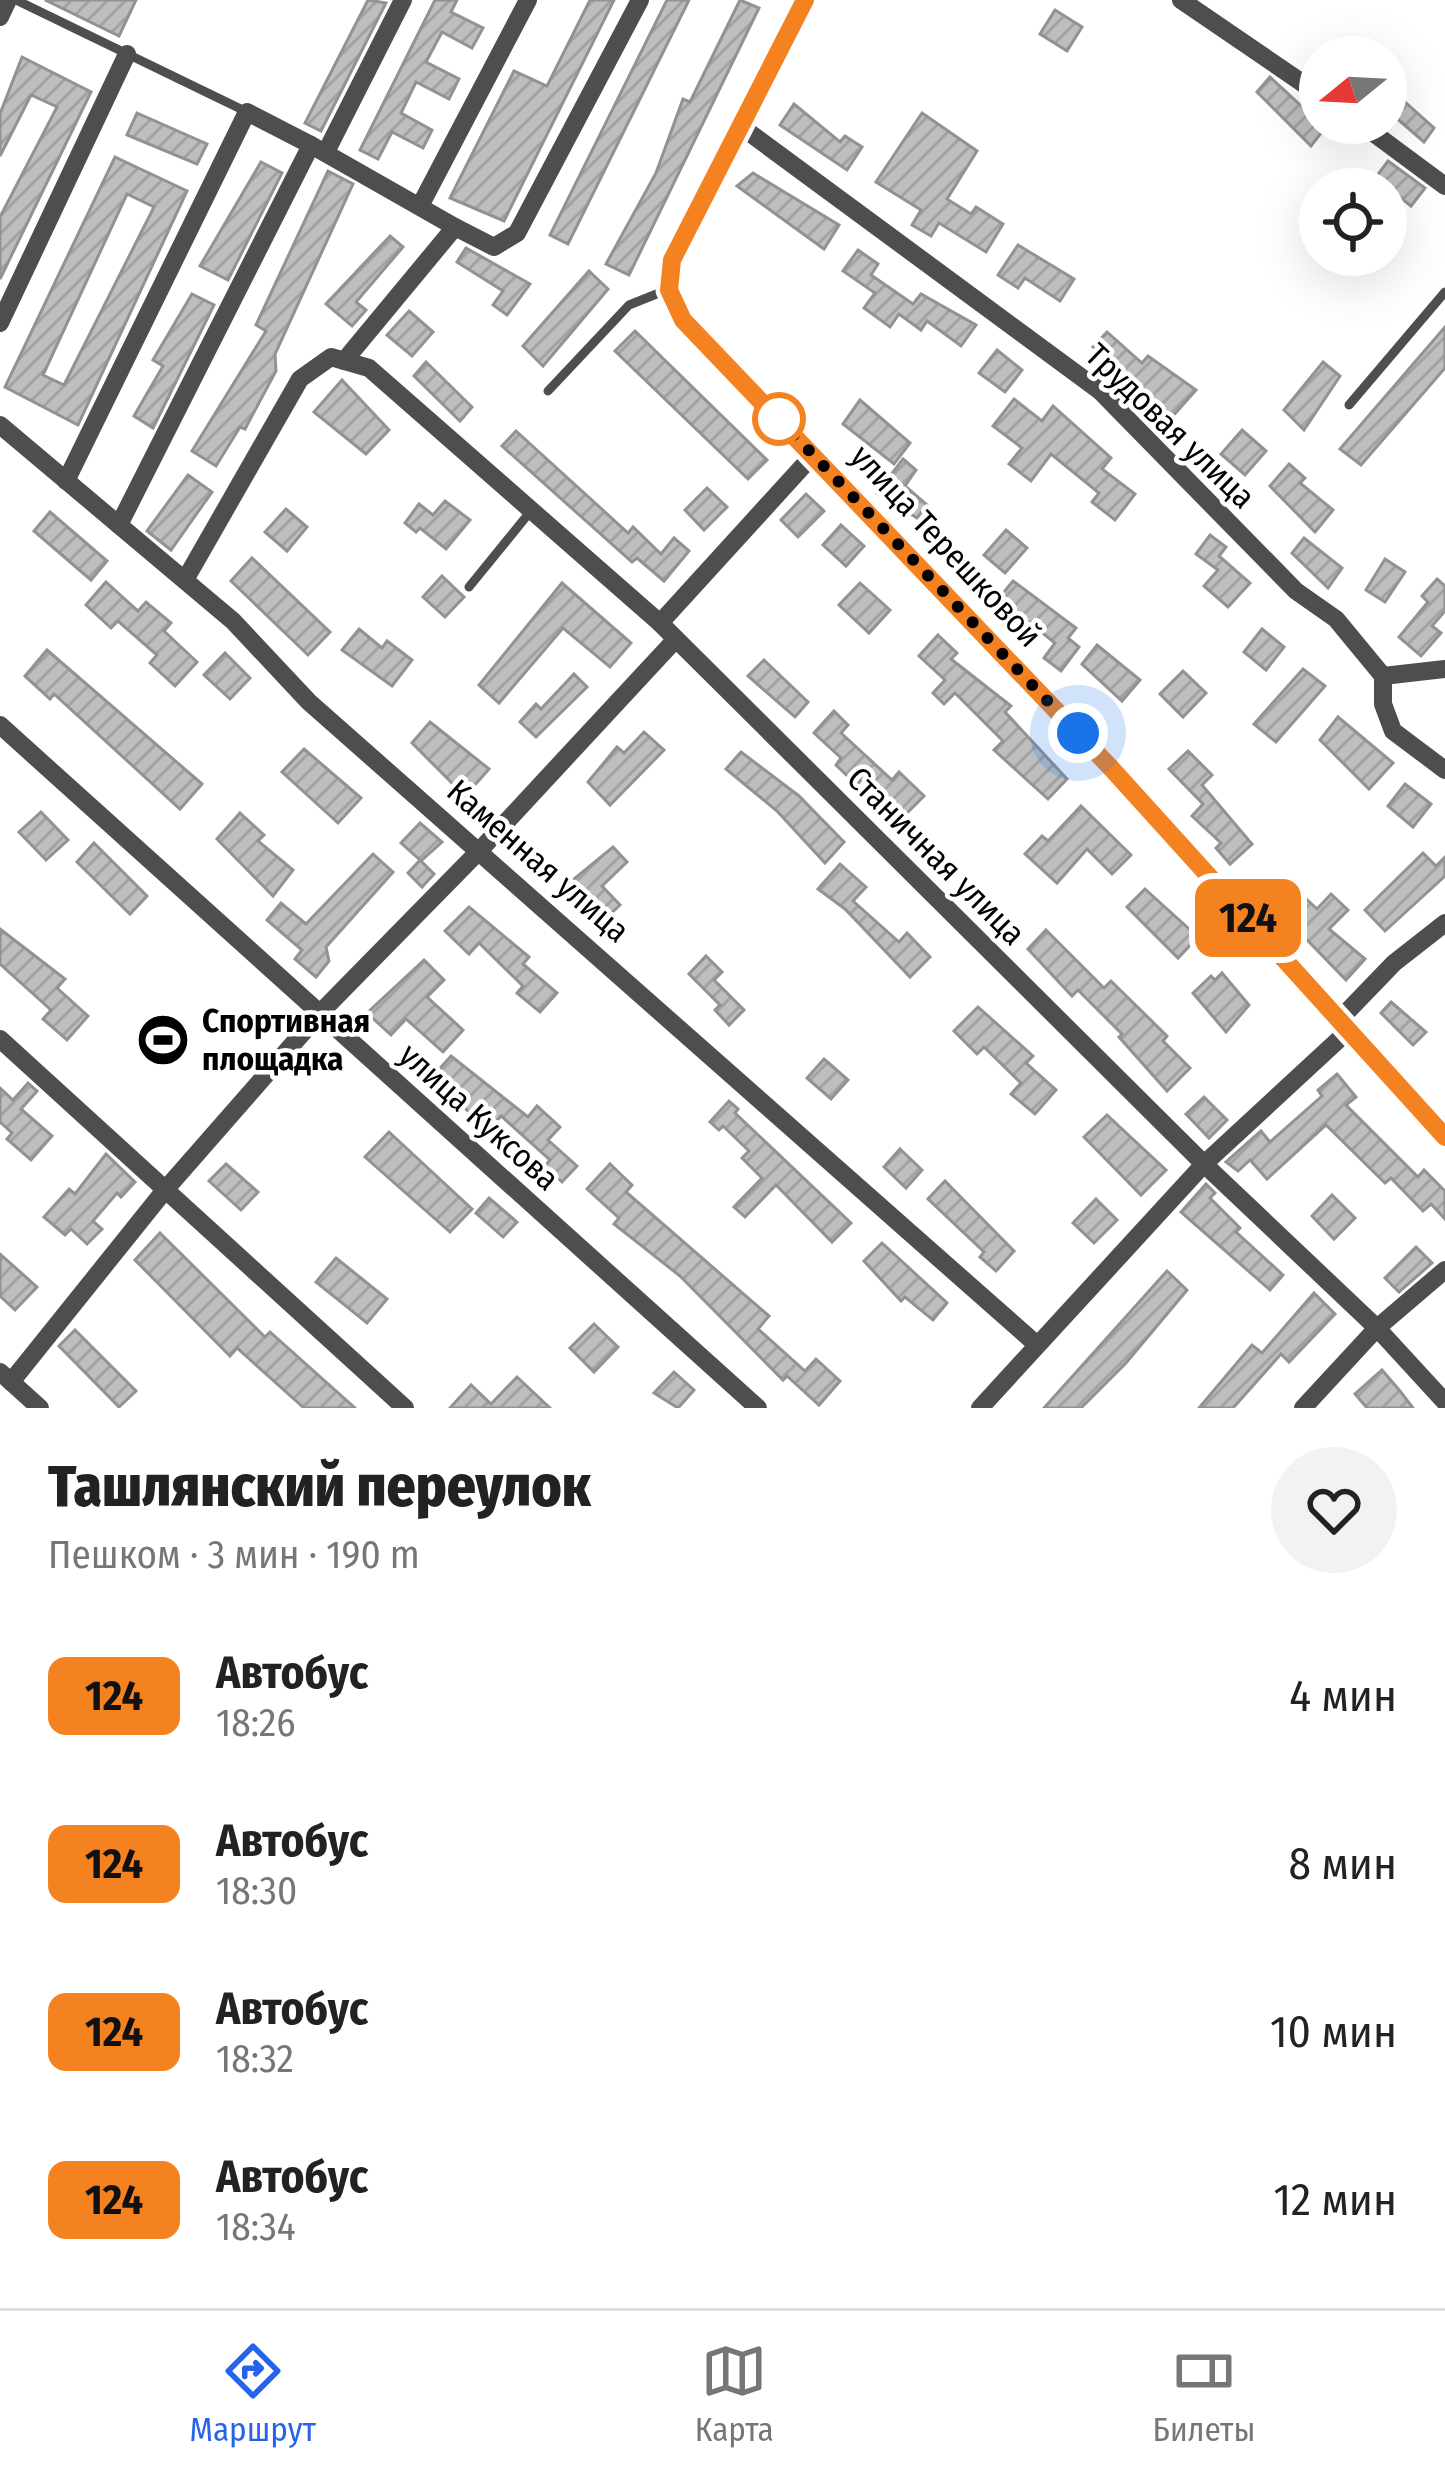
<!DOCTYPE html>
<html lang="ru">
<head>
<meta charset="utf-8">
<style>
  :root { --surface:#fff; --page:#f2f2f2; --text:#222; --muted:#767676; --line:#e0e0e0; --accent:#2563eb }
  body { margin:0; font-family:"Fira Sans Condensed",sans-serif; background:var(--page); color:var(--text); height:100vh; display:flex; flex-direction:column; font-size:45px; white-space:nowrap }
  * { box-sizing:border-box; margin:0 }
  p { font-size:39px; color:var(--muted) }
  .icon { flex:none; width:66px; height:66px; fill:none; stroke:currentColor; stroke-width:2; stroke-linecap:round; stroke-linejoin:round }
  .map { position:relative; height:1408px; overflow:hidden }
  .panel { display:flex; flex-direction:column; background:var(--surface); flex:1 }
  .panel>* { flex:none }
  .badge { padding:0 24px; border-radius:18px; font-size:42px; line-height:78px }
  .needle { width:78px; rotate:252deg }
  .tools { position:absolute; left:1299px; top:36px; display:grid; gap:24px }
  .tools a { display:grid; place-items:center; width:108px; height:108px; border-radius:50%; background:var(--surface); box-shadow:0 12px 48px #0002; font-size:60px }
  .you { position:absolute; width:60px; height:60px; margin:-30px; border:9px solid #fff; border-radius:50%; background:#1a73e8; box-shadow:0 0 0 18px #1a73e833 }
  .map>.badge { position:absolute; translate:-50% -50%; box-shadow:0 0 0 6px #fff }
  .round { display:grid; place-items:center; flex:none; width:126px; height:126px; border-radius:63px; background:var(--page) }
  .head { display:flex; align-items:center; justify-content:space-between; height:204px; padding:0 48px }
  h1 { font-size:57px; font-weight:800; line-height:90px }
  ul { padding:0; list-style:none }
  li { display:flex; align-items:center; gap:36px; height:168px; padding:0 48px }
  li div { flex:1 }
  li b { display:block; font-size:45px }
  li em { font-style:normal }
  li .badge { min-width:132px; font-weight:700; text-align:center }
  .menu { display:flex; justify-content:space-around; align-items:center; height:168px; border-top:3px solid var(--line); background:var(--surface); font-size:33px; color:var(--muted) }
  .menu a { display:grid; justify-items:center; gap:6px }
  .menu .selected { color:var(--accent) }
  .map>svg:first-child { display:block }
  .building { fill:url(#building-hatch); stroke:#929292; stroke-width:3; fill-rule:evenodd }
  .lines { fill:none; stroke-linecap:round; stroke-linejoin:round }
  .lane { stroke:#4e4e4e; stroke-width:9 }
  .street { stroke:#4e4e4e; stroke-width:18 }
  .secondary { stroke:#1b1b1b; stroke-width:24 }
  .line-casing { stroke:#fff; stroke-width:27 }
  .line { stroke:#f58220; stroke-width:18 }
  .walk { stroke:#000; stroke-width:12; stroke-dasharray:0 21.6 }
  .stop-dot { fill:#fff; stroke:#f58220; stroke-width:6 }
  .labels { text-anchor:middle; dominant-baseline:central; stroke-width:9; stroke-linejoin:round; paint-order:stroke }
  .street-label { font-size:33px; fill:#000; stroke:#fff }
  .poi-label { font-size:33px; font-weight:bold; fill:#000; stroke:#fff; text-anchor:start }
</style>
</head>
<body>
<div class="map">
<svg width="1445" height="1408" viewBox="0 0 1445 1408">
  <defs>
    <pattern id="building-hatch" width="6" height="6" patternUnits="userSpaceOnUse" patternTransform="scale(3)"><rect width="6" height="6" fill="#bebebe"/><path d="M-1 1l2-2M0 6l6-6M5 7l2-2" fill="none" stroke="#a2a2a2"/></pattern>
  </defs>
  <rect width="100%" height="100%" fill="#fff"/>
  <g class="building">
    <path d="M45 0H136L119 36Z"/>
    <path d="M368 0 386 3 321 131 305 123Z"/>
    <path d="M435 0H457L451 12 483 28 472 48 442 32 426 62 459 79 449 99 416 82 401 113 432 130 423 148 392 132 378 159 360 150Z"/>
    <path d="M590 0H614L504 221 450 198 514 71 547 86Z"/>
    <path d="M667 0H689L568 244 550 235Z"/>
    <path d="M740 0 759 8 629 275 606 264 656 173 683 99 690 102Z"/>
    <path d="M1055 10 1082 27 1067 51 1040 34Z"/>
    <path d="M22 57 91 92 0 279V217L57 107 31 95 0 156V114Z"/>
    <path d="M1270 77 1325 128 1311 146 1257 92Z"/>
    <path d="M1386 85 1434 128 1424 142 1386 109Z"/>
    <path d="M794 104 840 142 845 136 862 147 847 170 780 125Z"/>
    <path d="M137 113 207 144 197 164 127 135Z"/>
    <path d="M922 113 977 151 947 199 971 214 976 207 1003 224 986 252 939 223 931 236 912 225 921 210 876 182Z"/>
    <path d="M115 157 187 191 78 425 5 387ZM127 194 154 207 64 385 43 375Z"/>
    <path d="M1388 161 1425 188 1411 206 1390 189H1367Z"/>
    <path d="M261 162 282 173 228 280 200 266Z"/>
    <path d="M328 171 353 184 275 354 276 371 245 429 240 427 216 466 192 451 266 331 256 325Z"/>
    <path d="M753 173 839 225 824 249 737 186Z"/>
    <path d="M390 236 403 247 356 302 366 310 352 326 326 304Z"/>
    <path d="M1018 245 1074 279 1060 301 1025 278 1018 288 998 275Z"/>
    <path d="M466 248 530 284 507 315 493 305 503 291 457 262Z"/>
    <path d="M858 250 878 264 871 275 913 304 921 294 976 325 961 346 927 321 921 330 899 314 890 327 864 308 875 293 843 271Z"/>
    <path d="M589 271 608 289 543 366 523 346Z"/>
    <path d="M192 294 214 305 153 428 134 416 163 366 153 360Z"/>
    <path d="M409 311 433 332 412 356 387 335Z"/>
    <path d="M1445 327V368L1361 465 1340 449Z"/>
    <path d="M635 331 767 460 748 479 615 351Z"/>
    <path d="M1107 332 1142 363 1148 356 1196 390 1171 418 1093 347Z"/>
    <path d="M997 350 1022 370 1005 392 979 373Z"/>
    <path d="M426 362 472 407 460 421 414 376Z"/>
    <path d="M1323 362 1340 376 1304 430 1284 410Z"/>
    <path d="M342 380 389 430 366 454 314 412Z"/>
    <path d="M1014 399 1042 421 1053 406 1111 458 1102 469 1135 494 1115 520 1092 502 1099 493 1051 454 1031 481 1009 464 1022 448 993 426Z"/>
    <path d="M860 400 910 443 894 464 843 424Z"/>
    <path d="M1242 430 1266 451 1245 475 1221 454Z"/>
    <path d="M516 431 628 533 633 527 661 554 674 538 689 551 664 581 637 558 632 562 502 446Z"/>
    <path d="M903 459 916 470 905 486 927 505 917 518 877 493Z"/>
    <path d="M1289 464 1305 478 1300 483 1333 510 1315 532 1270 486Z"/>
    <path d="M188 475 212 492 171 550 147 531Z"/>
    <path d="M707 488 727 507 704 530 685 510Z"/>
    <path d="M806 494 824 511 798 537 781 520Z"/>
    <path d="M445 501 470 520 446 549 420 528 416 532 405 523 419 504 433 515Z"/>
    <path d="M286 509 307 527 287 551 265 532Z"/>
    <path d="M50 512 107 561 91 580 34 531Z"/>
    <path d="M841 525 864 546 846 566 823 545Z"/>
    <path d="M1006 530 1027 548 1005 573 984 555Z"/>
    <path d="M1210 535 1226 547 1219 556 1250 583 1228 607 1204 586 1218 570 1196 554Z"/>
    <path d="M1304 538 1342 568 1328 588 1292 553Z"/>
    <path d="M252 558 330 632 308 655 231 581Z"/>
    <path d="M1385 559 1405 572 1385 602 1366 590Z"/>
    <path d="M442 576 464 597 445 617 423 597Z"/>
    <path d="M1437 579 1445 586V611L1432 626 1441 633 1421 656 1399 637 1428 602 1422 596Z"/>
    <path d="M1013 581 1076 628 1068 638 1079 647 1061 671 1044 658 1055 643 999 598Z"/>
    <path d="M106 582 138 611 146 602 171 623 164 631 197 662 175 686 150 663 157 655 118 621 111 628 86 605Z"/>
    <path d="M562 583 631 643 610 667 563 628 499 703 479 685Z"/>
    <path d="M860 583 890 610 869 633 839 605Z"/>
    <path d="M359 629 382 648 387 641 412 660 392 686 342 650Z"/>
    <path d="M1262 629 1284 647 1266 670 1244 652Z"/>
    <path d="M938 635 957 653 951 659 1011 706 1005 712 1067 779 1048 799 994 750 1003 741 955 693 944 704 933 693 945 680 919 656Z"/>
    <path d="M1097 645 1140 680 1122 701 1082 664Z"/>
    <path d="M47 650 202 784 180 809 54 694 50 699 25 676Z"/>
    <path d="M225 653 250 678 230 699 204 675Z"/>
    <path d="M764 660 808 702 795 717 748 676Z"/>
    <path d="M1303 669 1325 686 1276 742 1254 724Z"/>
    <path d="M1183 671 1206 693 1183 717 1160 694Z"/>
    <path d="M574 674 587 687 536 737 520 722 536 704 541 709Z"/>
    <path d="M834 711 848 725 841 733 892 780 899 772 924 796 903 817 862 779 857 785 836 765 841 758 814 733Z"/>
    <path d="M1338 717 1393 763 1369 789 1320 740Z"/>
    <path d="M430 722 489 769 465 796 412 743Z"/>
    <path d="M644 732 664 750 610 805 588 782 617 747 624 753Z"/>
    <path d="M304 749 361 798 338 823 282 772Z"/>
    <path d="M1188 751 1212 775 1202 785 1252 844 1230 864 1216 848 1221 843 1192 816 1203 804 1169 769Z"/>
    <path d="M741 752 799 796 844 842 825 863 777 811 726 769Z"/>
    <path d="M1405 784 1431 804 1413 827 1388 806Z"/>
    <path d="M1081 806 1131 855 1112 874 1087 849 1057 883 1025 854 1042 836 1048 841Z"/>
    <path d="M41 812 68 840 46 860 19 832Z"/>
    <path d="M240 813 264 835 258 841 293 870 273 896 217 839Z"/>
    <path d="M420 823 442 842 421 861 434 874 422 887 408 873 420 860 401 843Z"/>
    <path d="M94 843 147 896 130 914 77 862Z"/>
    <path d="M613 847 627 862 602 886 620 905 602 922 563 888Z"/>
    <path d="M1423 853 1436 866 1445 857V876L1385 931 1365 910Z"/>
    <path d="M373 854 393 872 326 947 329 961 316 977 295 959 302 950 267 920 281 903 306 924Z"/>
    <path d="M840 864 866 887 853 901 899 942 907 933 930 957 910 977 845 909 818 889Z"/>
    <path d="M1145 889 1198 937 1178 958 1127 907Z"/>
    <path d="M1331 894 1348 910 1329 929 1365 959 1346 980 1283 915 1303 896 1317 909Z"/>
    <path d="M469 907 529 957 523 964 557 993 540 1012 517 993 523 986 479 943 469 954 445 931Z"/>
    <path d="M0 929 65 979 57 988 88 1016 67 1040 43 1019 51 1010 0 964Z"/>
    <path d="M1046 930 1104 988 1111 981 1167 1036 1163 1041 1190 1068 1167 1091 1119 1037 1122 1034 1078 990 1072 996 1028 949Z"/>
    <path d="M706 956 722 972 714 980 744 1010 729 1025 715 1010 720 1005 689 974Z"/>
    <path d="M424 960 444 980 427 997 463 1030 443 1052 406 1019 391 1035 367 1013Z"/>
    <path d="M1222 973 1249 1005 1226 1032 1193 993 1211 976 1215 980Z"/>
    <path d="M1391 1002 1426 1032 1413 1045 1381 1013Z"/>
    <path d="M978 1007 1033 1056 1026 1063 1056 1090 1035 1114 1011 1094 1021 1083 984 1047 977 1054 954 1031Z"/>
    <path d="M451 1056 528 1117 537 1106 560 1127 548 1140 577 1166 562 1182 545 1166 550 1160 501 1116 488 1131 433 1076Z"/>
    <path d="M824 1059 848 1080 831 1099 807 1078Z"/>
    <path d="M1337 1074 1356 1097 1346 1105 1418 1177 1424 1170 1445 1191V1219L1431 1204 1423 1211 1391 1178 1385 1183 1326 1125 1267 1179 1250 1160 1238 1171 1226 1162 1261 1131 1270 1142 1322 1096 1318 1090Z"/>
    <path d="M28 1083 37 1091 21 1109 52 1136 31 1160 7 1139 12 1133 0 1122V1088L13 1100Z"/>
    <path d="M1204 1097 1227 1120 1209 1138 1186 1114Z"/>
    <path d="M729 1101 738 1109 735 1113 851 1223 832 1242 776 1185 745 1217 734 1207 762 1178 742 1158 749 1151 723 1126 719 1130 710 1122Z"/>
    <path d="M1107 1115 1166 1170 1141 1195 1084 1137Z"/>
    <path d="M389 1132 472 1209 450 1232 365 1157Z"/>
    <path d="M900 1149 922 1170 906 1188 884 1167Z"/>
    <path d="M106 1154 135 1182 121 1197 117 1193 93 1221 102 1229 87 1244 71 1229 65 1235 44 1217 69 1189 75 1194Z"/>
    <path d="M226 1164 258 1192 241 1210 209 1181Z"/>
    <path d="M610 1164 632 1185 626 1192 769 1316 758 1329 805 1371 816 1359 840 1381 819 1405 787 1376 783 1380 680 1276 614 1224 619 1218 587 1189Z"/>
    <path d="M945 1181 1014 1251 996 1271 980 1257 984 1252 928 1199Z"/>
    <path d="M1206 1184 1215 1193 1210 1198 1240 1228 1236 1232 1283 1275 1270 1290 1181 1212Z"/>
    <path d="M1332 1195 1355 1218 1334 1239 1312 1216Z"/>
    <path d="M489 1198 517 1222 503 1237 476 1213Z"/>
    <path d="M1096 1199 1117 1220 1094 1243 1073 1223Z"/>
    <path d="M160 1233 265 1337 270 1332 355 1408H304L237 1348 230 1356 135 1260Z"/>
    <path d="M882 1243 947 1303 933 1320 905 1297 901 1301 864 1261Z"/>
    <path d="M1416 1247 1432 1263 1399 1292 1385 1278Z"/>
    <path d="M0 1254 37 1287 15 1310 0 1296Z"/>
    <path d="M336 1258 387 1299 367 1323 316 1282Z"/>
    <path d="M1167 1271 1187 1290 1126 1363 1081 1408H1044Z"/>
    <path d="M1314 1293 1335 1314 1289 1362 1281 1354 1233 1408H1199L1252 1345 1262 1353Z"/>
    <path d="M594 1324 618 1347 594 1372 570 1348Z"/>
    <path d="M75 1330 136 1391 119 1407 59 1346Z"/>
    <path d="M1382 1370 1400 1391 1413 1408H1367L1355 1394Z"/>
    <path d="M674 1372 694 1390 678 1408 654 1393Z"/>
    <path d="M517 1377 550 1408H450L471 1385 491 1404Z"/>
  </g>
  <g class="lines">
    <g class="lane">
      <path d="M16 0 247 112"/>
      <path d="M548 391 629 305 669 289"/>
      <path d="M1349 405 1445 292"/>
      <path d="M469 587 530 512"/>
    </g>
    <g class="street">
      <path d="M1181 0 1320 95"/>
      <path d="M0 17 8 0"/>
      <path d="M1360 123 1445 186"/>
      <path d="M739 125 1100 391 1296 591 1336 619 1383 676V704L1393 731 1445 770"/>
      <path d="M326 152 403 0"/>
      <path d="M420 206 528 0"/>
      <path d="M0 323 127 54"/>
      <path d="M344 361 455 227 494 247 517 233 640 0"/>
      <path d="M0 425 233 621 309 702 1036 1344"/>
      <path d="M66 481 247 112 311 145"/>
      <path d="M119 525 311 145 455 227"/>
      <path d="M185 580 300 379 331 357 369 368 660 623 1204 1164 1377 1328 1445 1402"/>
      <path d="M660 623 814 454"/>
      <path d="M1383 676 1445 669"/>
      <path d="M0 725 758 1408"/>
      <path d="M1340 1019 1394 963 1445 923"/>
      <path d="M0 1039 405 1408"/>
      <path d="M0 1372 40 1408"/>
      <path d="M11 1382 165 1190 320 1013 481 849 676 639"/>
      <path d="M980 1408 1204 1164 1349 1030"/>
      <path d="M1303 1408 1377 1328 1445 1270"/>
    </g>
    <path class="secondary" d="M805 0 672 260 669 289 683 319 1111 768 1445 1136"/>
  </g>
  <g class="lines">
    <g class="line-casing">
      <path id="line" d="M805 0 672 260 669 290 683 320 1111 768 1445 1137"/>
    </g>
    <use href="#line" class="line"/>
    <path class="walk" d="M779 419 1078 733"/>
  </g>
  <defs>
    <g id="stadium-disc" transform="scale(2.7)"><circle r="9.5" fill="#000" stroke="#fff"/><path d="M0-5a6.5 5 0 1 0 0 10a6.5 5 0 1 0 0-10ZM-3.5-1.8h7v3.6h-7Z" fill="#fff"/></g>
  </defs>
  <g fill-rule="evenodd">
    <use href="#stadium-disc" x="163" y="1040"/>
  </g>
  <circle class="stop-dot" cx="779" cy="419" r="24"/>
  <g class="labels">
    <g class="street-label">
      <text transform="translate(1170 426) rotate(44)">Трудовая улица</text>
      <text transform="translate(946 546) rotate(47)">улица Терешковой</text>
      <text transform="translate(936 856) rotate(45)">Станичная улица</text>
      <text transform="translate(538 861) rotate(41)">Каменная улица</text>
      <text transform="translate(479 1117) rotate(42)">улица Куксова</text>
    </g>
    <g class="poi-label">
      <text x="202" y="1021">Спортивная<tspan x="202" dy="38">площадка</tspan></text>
    </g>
  </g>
</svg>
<div class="tools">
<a><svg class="needle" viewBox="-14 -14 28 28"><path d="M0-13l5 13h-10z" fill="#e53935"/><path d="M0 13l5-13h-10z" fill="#767676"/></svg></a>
<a><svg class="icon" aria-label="locate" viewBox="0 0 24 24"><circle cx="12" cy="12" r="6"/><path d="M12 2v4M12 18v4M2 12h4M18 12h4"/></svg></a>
</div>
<div class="you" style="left:1078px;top:733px"></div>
<b class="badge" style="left:1248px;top:918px;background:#f58220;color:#111">124</b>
</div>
<section class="panel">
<div class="head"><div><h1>Ташлянский переулок</h1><p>Пешком · 3 мин · 190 m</p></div><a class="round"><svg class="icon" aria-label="heart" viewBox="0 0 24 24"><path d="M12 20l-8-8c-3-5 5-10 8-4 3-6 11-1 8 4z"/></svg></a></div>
<ul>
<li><span class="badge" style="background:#f58220;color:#111">124</span><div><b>Автобус</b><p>18:26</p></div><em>4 мин</em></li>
<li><span class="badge" style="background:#f58220;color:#111">124</span><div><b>Автобус</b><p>18:30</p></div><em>8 мин</em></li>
<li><span class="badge" style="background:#f58220;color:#111">124</span><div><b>Автобус</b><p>18:32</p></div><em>10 мин</em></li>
<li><span class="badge" style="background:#f58220;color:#111">124</span><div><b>Автобус</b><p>18:34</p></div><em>12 мин</em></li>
</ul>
</section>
<nav class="menu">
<a class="selected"><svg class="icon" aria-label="directions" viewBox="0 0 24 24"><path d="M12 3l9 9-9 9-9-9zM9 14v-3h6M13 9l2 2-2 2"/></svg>Маршрут</a>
<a><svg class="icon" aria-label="map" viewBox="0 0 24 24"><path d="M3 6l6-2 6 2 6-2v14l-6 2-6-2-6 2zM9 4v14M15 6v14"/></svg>Карта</a>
<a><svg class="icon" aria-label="tickets" viewBox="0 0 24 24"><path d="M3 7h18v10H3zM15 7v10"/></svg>Билеты</a>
</nav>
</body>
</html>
